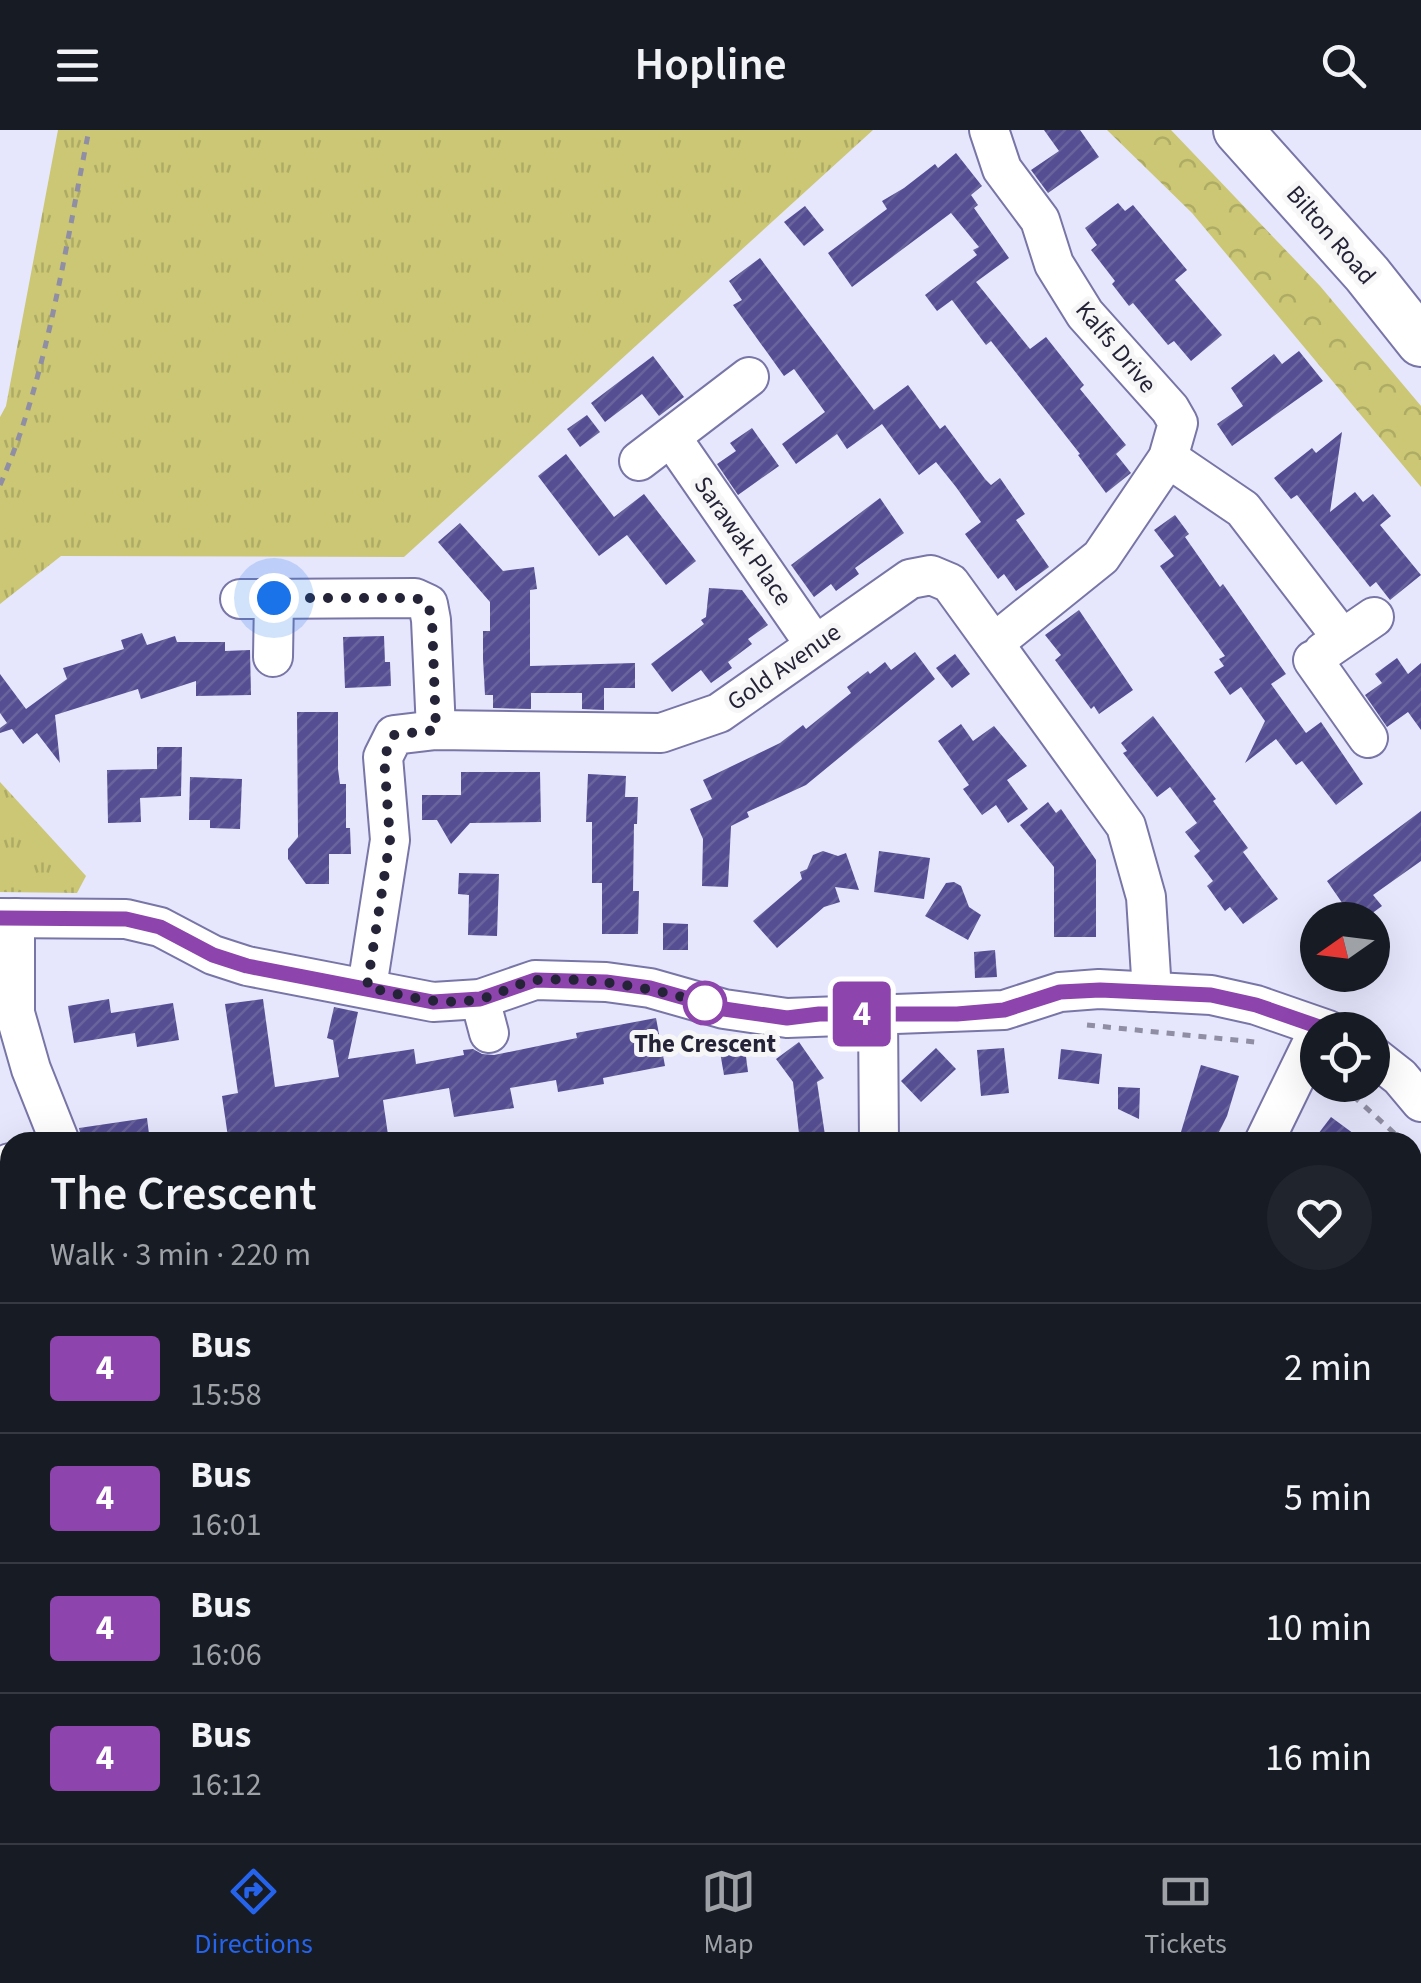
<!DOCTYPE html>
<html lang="en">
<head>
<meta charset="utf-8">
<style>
  :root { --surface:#171b24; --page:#20242c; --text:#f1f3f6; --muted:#9ea1a6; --line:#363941; --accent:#2563eb }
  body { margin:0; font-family:"Source Sans 3",sans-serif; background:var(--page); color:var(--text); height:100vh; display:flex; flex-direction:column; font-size:38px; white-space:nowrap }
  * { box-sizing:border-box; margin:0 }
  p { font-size:32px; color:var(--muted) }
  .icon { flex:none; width:55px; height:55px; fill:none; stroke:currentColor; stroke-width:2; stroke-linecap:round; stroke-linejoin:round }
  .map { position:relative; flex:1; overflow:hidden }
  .side { position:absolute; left:0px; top:1002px; width:1422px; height:712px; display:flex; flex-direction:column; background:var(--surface); border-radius:30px 30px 0 0; box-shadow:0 10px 40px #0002 }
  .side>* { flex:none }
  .badge { padding:0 20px; border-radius:8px; font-size:35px; line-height:65px }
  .needle { width:65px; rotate:256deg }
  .fabs { position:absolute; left:1300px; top:772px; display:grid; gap:20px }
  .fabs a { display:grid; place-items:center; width:90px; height:90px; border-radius:50%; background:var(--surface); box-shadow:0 10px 40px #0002; font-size:50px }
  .you { position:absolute; width:50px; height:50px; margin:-25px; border:8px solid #fff; border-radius:50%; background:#1a73e8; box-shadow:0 0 0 15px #1a73e833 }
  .map>.badge { position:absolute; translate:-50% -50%; box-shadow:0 0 0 5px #fff }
  .round { display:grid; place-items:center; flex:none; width:105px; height:105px; border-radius:52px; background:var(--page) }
  .overview { display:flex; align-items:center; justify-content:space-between; height:170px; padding:0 50px }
  h1 { font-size:48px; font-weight:600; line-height:75px }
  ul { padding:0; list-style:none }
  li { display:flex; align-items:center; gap:30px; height:130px; padding:0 50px; border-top:2px solid var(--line) }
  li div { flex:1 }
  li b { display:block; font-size:38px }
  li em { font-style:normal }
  li .badge { min-width:110px; font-weight:700; text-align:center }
  header { display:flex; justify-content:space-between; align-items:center; height:130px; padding:0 50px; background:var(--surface); font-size:45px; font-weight:600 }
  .menu { display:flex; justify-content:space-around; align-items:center; height:140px; border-top:2px solid var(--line); background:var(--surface); font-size:28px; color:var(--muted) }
  .menu a { display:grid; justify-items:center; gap:5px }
  .menu .active { color:var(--accent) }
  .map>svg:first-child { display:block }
  .forest { fill:url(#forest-crowns) }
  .park { fill:url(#park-tufts) }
  .building { fill:url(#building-hatch) }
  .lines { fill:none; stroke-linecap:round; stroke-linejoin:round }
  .minor-casing { stroke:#7875a7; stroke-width:42 }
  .major-casing { stroke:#7875a7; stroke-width:52 }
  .path { stroke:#8f8ea4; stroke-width:5; stroke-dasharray:8 8; stroke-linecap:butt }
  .minor { stroke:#fff; stroke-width:38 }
  .major { stroke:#fff; stroke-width:48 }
  .line-casing { stroke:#fff; stroke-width:22 }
  .line { stroke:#8e44ad; stroke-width:15 }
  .walk { stroke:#242337; stroke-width:10; stroke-dasharray:0 18 }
  .stop-dot { fill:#fff; stroke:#8e44ad; stroke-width:5 }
  .labels { text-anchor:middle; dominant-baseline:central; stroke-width:10; stroke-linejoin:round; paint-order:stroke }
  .street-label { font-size:25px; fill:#242337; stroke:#f6f6f6 }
  .stop-label { font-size:25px; font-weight:bold; fill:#242337; stroke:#f6f6f6 }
</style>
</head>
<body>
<header><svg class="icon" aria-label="menu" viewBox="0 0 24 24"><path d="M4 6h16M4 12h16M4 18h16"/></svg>Hopline<svg class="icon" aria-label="search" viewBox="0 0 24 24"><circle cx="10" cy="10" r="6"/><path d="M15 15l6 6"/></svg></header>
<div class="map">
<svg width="1421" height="1713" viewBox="0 0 1421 1713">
  <defs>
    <pattern id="forest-crowns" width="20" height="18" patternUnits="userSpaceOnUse" patternTransform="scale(2.5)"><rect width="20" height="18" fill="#cbc774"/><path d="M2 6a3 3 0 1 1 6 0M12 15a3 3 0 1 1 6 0" fill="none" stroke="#aeab65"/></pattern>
    <pattern id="park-tufts" width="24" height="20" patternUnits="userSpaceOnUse" patternTransform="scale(2.5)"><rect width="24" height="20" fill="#cbc774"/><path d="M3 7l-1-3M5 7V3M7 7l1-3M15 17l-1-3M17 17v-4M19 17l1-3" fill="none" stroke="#aeab65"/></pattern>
    <pattern id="building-hatch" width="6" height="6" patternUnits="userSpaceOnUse" patternTransform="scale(2.5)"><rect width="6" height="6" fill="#554e92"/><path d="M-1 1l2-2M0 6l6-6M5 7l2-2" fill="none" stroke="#6a649c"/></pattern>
  </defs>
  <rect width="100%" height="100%" fill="#e6e6fd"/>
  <path class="forest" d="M1107 0H1171L1320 156 1421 276V357L1192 83Z"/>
  <g class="park">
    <path d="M58 0H873L404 427 61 426 0 474V287L6 276Z"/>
    <path d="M0 652 86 746 77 763 0 762Z"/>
  </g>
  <g class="building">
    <path d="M1044 0H1080L1099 27 1048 63 1031 40 1059 21Z"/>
    <path d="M956 23 982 56 971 65 978 75 974 78 1009 128 976 152 1030 219 1046 207 1084 255 1080 259 1126 315 1116 324 1131 343 1106 363 1078 325 1080 324 991 211 986 215 952 170 937 181 925 165 977 125 973 120 979 117 951 83 852 157 828 123 887 79 882 71 904 58 935 34 938 38Z"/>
    <path d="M1118 73 1125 81 1133 75 1187 140 1175 150 1222 205 1191 231 1174 211 1168 215 1133 173 1129 176 1112 154 1115 151 1091 120 1097 115 1085 98Z"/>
    <path d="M805 76 824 100 804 116 784 92Z"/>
    <path d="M760 128 874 280 908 255 940 299 945 295 985 349 991 355 1000 348 1025 384 1016 390 1049 437 1016 461 1004 444 998 449 965 404 981 392 956 357 936 332 919 345 882 294 847 319 837 304 796 334 782 314 825 282 794 239 784 246 733 175 742 170 729 151Z"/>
    <path d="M1299 221 1323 251 1232 316 1217 294 1243 276 1231 258 1274 224 1282 234Z"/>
    <path d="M653 226 684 267 659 286 642 264 605 292 591 273Z"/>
    <path d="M587 285 600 302 580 317 567 299Z"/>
    <path d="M752 298 779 336 738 365 717 334 736 321 730 313Z"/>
    <path d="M1342 302 1330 382 1355 362 1363 372 1373 364 1391 386 1380 395 1421 445 1390 470 1376 452 1370 457 1297 365 1291 369 1274 348 1312 318 1316 323Z"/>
    <path d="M566 324 614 387 644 364 696 431 666 455 627 405 599 426 538 346Z"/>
    <path d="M880 368 904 403 855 438 859 444 836 461 831 454 814 467 791 435Z"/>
    <path d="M1175 385 1189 404 1185 407 1220 457 1223 454 1286 544 1271 554 1306 603 1321 592 1363 654 1336 675 1302 631 1296 635 1276 609 1245 633 1265 591 1241 557 1230 565 1214 542 1224 536 1219 529 1225 526 1160 436 1174 426 1154 400Z"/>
    <path d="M460 393 503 441 534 437 537 459 530 460V536L635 533V558H604V580L582 579V563H531V579L493 578V565H485L483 529V501H490V472L438 412Z"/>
    <path d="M709 458 742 460 768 495 748 509 752 514 728 532 732 538 711 553 701 540 672 562 651 534 704 494 701 490 706 487Z"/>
    <path d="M1079 480 1133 560 1099 584 1094 576 1091 579 1055 530 1061 525 1045 505Z"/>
    <path d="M142 503 147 515 175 506 177 512H225V521L250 520 251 565 196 566V551L141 569 138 559 55 585 60 633 37 603 23 614 12 599 0 603V598L7 593 0 583V544L26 579 67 549 63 538 124 519 121 510Z"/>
    <path d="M384 506 385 532H390L391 556 345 558 343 507Z"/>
    <path d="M915 522 935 549 806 655 747 682 749 687 731 696 728 757 702 756 703 709 690 679 712 669 703 650 780 613 803 595 806 599 851 563 847 557 868 541 870 544 885 532 891 540Z"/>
    <path d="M955 524 970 544 952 558 936 538Z"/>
    <path d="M1397 528 1408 544 1421 533V600L1408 582 1387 597 1365 565 1382 553 1375 544Z"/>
    <path d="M297 582H338V639L340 654H346V698H350L351 724H329V754H306L288 729V719L298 707Z"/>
    <path d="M1153 586 1216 669 1213 671 1248 718 1243 722 1278 769 1243 794 1230 777 1225 781 1207 756 1213 751 1194 726 1200 721 1185 702 1197 693 1170 657 1157 667 1123 623 1127 621 1121 613Z"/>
    <path d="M961 594 973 611 994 596 1027 636 1007 650 1028 679 1008 693 996 675 982 685 963 659 969 655 938 611Z"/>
    <path d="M157 617H182L181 666 140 668 141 692 108 693 107 640 157 639Z"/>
    <path d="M461 642H540L541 692 470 693 451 714 437 690H422V665H461Z"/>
    <path d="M588 644 626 646 625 667H638L637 694H634L633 761H639L638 804H602V753H592V692H586Z"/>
    <path d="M190 647 242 649 240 699 210 698V690H189Z"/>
    <path d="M1048 672 1056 683 1061 679 1096 730V807H1054V737L1020 695Z"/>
    <path d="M1421 681V731L1373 765 1382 776 1363 790H1354L1327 751Z"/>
    <path d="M823 721 838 726 846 723 859 760 835 757 840 772 824 777 777 818 753 791 802 749 800 742 807 739 813 725Z"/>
    <path d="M879 721 930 728 924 769 874 762Z"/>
    <path d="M459 743 499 744 497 806 468 805 469 765 458 764Z"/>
    <path d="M954 752 961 756 969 777 981 785 968 810 925 786 946 753Z"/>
    <path d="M663 793 688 794V820H663Z"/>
    <path d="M995 820 997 847 975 848 974 822Z"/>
    <path d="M109 869 111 883 173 873 179 910 137 917 135 903 74 913 68 876Z"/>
    <path d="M263 869 275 957 339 947 333 910 327 908 334 877 358 882 348 929 414 919 416 934 464 925 463 920 473 919 482 924 494 925 577 908 576 903 656 888 665 936 603 948 604 954 558 962 556 950 510 958 514 978 454 987 449 958 383 970 389 1012H262V1002L228 1007 222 966 238 963 225 874Z"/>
    <path d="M799 912 824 948 817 952 826 1012H800L793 952 776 929Z"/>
    <path d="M936 918 956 939 921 972 901 951Z"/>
    <path d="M1004 918 1009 963 981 966 977 920Z"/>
    <path d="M745 919 748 942 724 945 720 922Z"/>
    <path d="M1061 919 1102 924 1099 954 1058 949Z"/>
    <path d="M1201 935 1239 946 1227 986 1214 1012H1178Z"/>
    <path d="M1118 957 1140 958 1139 989 1118 979Z"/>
    <path d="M1331 987 1365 1012H1312Z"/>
    <path d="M147 988 150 1012H82L79 998Z"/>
  </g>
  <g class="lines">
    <g class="minor-casing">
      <g id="minor">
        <path d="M989 0 1002 39 1040 90 1054 134 1085 184 1170 279 1178 293 1168 328 1101 427 994 513"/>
        <path d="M671 307 815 515"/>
        <path d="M1168 328 1243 379 1342 508"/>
        <path d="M639 331 749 247"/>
        <path d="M240 469 415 468 428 474 431 490 436 600"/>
        <path d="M1323 522 1374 487"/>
        <path d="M273 527 274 468"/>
        <path d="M1313 530 1368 608"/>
        <path d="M0 788 126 789 160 797 213 825 247 836 433 872 480 869 535 850 606 852 650 858 724 879 787 888 1004 880 1060 862 1099 859 1211 865 1256 875 1328 900"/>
        <path d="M15 788V883L31 939 60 1012"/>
        <path d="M367 857 390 710 383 627 394 605 436 600 661 603 719 583 910 449 931 445 950 453 1126 696 1146 767 1152 862"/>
        <path d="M480 869 489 903"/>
        <path d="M878 884 879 1012"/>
        <path d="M1372 925 1400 947 1421 972"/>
        <path d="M1264 1012 1318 901"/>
        <path d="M0 1037 10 1033"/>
        <path d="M1412 1353 1421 1354"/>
        <path d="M0 1377 10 1376"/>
        <path d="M228 1713V1705"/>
        <path d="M738 1713 739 1705"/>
        <path d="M953 1713V1705"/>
        <path d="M1393 1713 1394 1705"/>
      </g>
    </g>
    <g class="major-casing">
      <path id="major" d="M1238 0 1367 144 1421 212"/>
    </g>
    <g class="path">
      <path d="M0 355C47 250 66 113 89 0"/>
      <path d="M1087 895 1255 912"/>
      <path d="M1341 955 1404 1012"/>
      <path d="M1412 1020 1421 1028"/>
      <path d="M1412 1308 1421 1311"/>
      <path d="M0 1582H10"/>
    </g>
    <use href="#minor" class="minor"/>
    <use href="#major" class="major"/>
  </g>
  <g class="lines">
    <g class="line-casing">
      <path id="line" d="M0 788 126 789 160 797 213 825 247 836 433 872 480 869 535 850 606 852 650 858 724 879 787 888 819 884H957L1004 880 1060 862 1100 860 1211 865 1256 875 1328 900"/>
    </g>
    <use href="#line" class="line"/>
    <path class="walk" d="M274 468H416L428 474 432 490 436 600 394 605 384 627 390 710 367 857C405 866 441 877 480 869 500 865 519 851 539 850 595 847 651 858 705 873"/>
  </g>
  <circle class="stop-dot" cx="705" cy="873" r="20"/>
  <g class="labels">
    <g class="street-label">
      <text transform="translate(1331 105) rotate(49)">Bilton Road</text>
      <text transform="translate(1116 217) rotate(50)">Kalfs Drive</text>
      <text transform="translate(743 411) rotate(55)">Sarawak Place</text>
      <text transform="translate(784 537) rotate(-35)">Gold Avenue</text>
    </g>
    <g class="stop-label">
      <text x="705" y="914">The Crescent</text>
    </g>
  </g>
</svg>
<div class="fabs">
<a><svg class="needle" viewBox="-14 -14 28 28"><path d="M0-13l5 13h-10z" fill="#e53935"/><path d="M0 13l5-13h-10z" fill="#9ea1a6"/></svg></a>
<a><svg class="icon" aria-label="locate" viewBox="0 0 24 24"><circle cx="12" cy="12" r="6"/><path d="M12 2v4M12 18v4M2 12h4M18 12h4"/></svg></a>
</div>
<div class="you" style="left:274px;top:468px"></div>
<b class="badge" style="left:862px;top:884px;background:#8e44ad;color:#fff">4</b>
<section class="side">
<div class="overview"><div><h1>The Crescent</h1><p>Walk · 3 min · 220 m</p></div><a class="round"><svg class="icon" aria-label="heart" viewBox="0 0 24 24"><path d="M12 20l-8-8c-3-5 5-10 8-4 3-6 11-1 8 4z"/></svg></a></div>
<ul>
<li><span class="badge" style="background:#8e44ad;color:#fff">4</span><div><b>Bus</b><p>15:58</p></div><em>2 min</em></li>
<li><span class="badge" style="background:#8e44ad;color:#fff">4</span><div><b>Bus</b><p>16:01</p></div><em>5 min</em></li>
<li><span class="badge" style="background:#8e44ad;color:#fff">4</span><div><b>Bus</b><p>16:06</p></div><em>10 min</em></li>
<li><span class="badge" style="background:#8e44ad;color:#fff">4</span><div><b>Bus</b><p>16:12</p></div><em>16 min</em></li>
</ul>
</section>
</div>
<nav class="menu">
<a class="active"><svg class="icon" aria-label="directions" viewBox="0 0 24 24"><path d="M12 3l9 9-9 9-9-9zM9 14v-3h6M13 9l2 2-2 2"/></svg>Directions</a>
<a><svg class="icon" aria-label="map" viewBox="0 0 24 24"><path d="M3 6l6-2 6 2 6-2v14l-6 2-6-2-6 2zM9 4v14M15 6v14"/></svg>Map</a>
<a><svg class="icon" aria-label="tickets" viewBox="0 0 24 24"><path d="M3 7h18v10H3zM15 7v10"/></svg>Tickets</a>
</nav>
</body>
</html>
